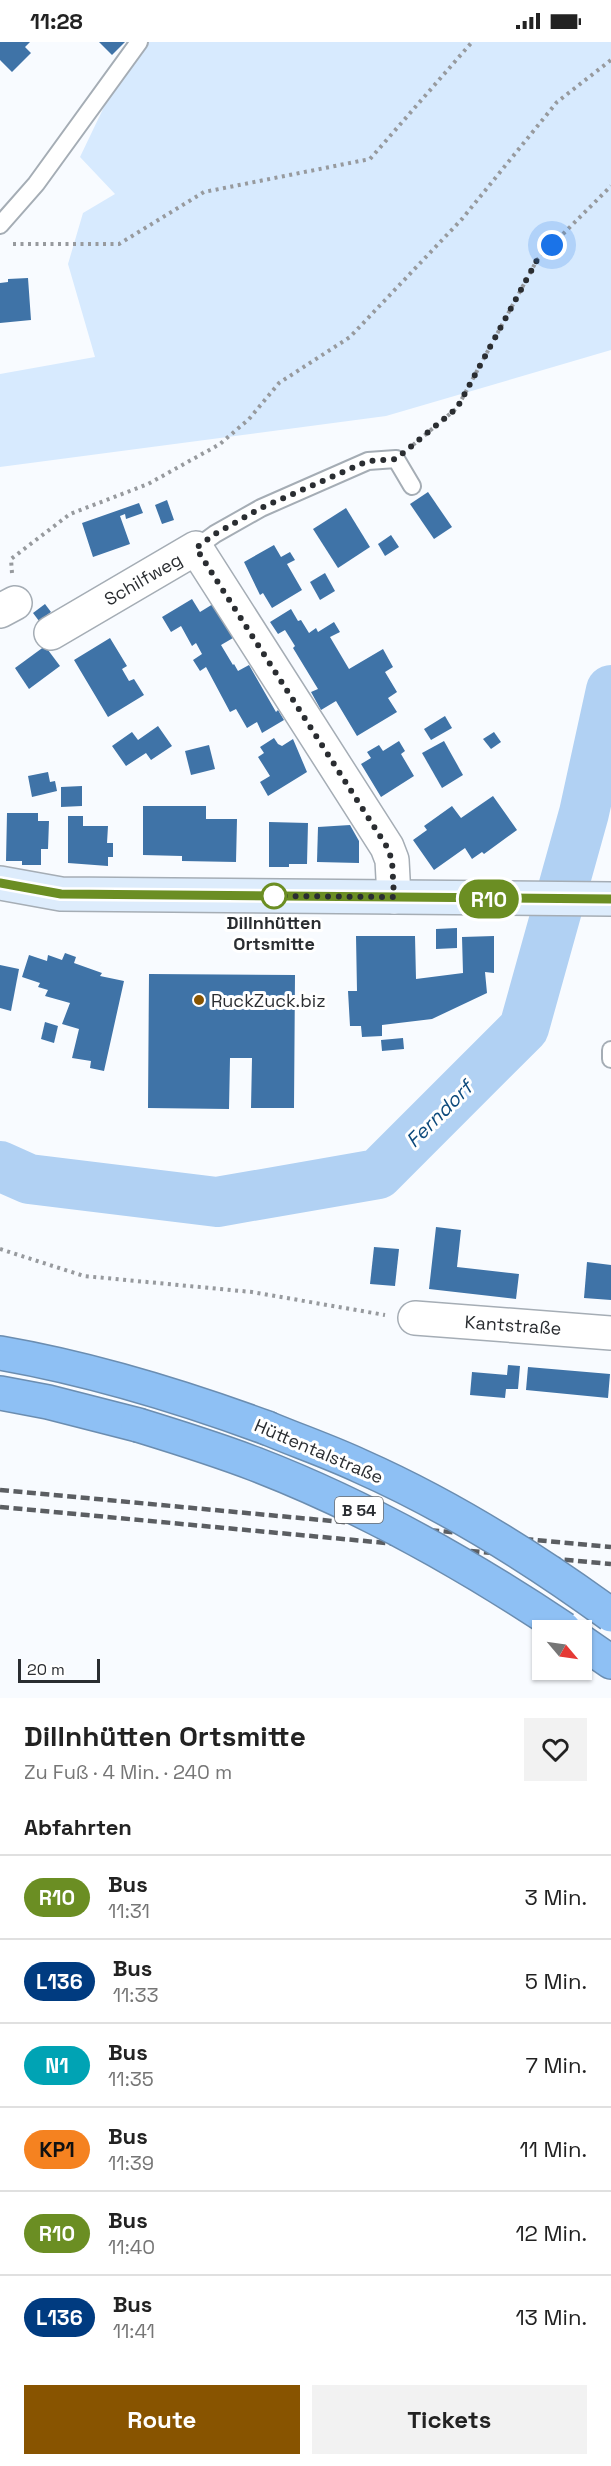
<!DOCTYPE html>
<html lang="de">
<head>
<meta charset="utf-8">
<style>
  :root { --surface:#fff; --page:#f2f2f2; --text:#222; --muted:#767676; --line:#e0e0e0; --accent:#885400 }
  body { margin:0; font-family:"Space Grotesk",sans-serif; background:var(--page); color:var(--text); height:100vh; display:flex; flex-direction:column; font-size:22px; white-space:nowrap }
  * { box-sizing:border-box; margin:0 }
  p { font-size:20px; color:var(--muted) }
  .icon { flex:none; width:33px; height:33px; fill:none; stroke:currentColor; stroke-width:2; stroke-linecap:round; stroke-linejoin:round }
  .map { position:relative; height:1656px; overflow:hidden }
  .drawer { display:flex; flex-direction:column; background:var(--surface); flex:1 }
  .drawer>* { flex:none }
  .badge { padding:0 12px; border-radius:20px; font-size:21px; line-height:39px }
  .needle { width:39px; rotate:119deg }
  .controls { position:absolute; left:532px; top:1578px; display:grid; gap:12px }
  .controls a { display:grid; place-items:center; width:60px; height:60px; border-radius:0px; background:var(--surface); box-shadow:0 2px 4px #0004; font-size:30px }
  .scale { position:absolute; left:18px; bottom:15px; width:82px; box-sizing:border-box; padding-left:6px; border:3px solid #2a2d31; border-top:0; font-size:16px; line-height:21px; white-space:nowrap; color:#2a2d31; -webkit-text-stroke:4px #fff; paint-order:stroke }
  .you { position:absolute; width:30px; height:30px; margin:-15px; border:4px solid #fff; border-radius:50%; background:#1a73e8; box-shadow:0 0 0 9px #1a73e833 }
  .map>.badge { position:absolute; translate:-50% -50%; box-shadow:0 0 0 3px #fff }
  h2 { padding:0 24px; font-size:22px; line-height:54px }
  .round { display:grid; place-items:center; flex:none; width:63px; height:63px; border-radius:0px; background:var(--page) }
  .summary { display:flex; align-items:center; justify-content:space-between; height:102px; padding:0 24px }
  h1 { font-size:28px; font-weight:600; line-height:45px }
  .primary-button { display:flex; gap:12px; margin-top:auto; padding:12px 24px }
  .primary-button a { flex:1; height:69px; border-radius:0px; background:var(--accent); color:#fff; font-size:24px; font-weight:600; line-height:69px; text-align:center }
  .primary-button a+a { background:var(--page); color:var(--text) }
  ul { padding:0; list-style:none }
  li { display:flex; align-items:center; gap:18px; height:84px; padding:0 24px; border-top:2px solid var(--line) }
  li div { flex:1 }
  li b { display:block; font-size:22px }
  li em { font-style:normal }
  li .badge { min-width:66px; font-weight:700; text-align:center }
  .status { display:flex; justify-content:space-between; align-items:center; height:42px; padding:0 30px; background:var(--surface); direction:ltr }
  .status svg { height:16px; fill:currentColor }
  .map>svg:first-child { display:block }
  .green { fill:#d7eafe }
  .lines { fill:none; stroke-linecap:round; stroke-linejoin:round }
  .river { stroke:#b1d1f3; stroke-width:50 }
  .building { fill:#3f73a7 }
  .lane-casing { stroke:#a5adb5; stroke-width:20 }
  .street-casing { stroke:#a5adb5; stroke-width:36 }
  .secondary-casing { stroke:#a5adb5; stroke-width:36 }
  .highway-casing { stroke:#6b8db0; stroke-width:36 }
  .path { stroke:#979a9e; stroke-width:4; stroke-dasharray:3 4.5; stroke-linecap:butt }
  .lane { stroke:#fff; stroke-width:16 }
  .street { stroke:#fff; stroke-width:33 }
  .secondary { stroke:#ddecfc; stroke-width:33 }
  .highway { stroke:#8ec0f4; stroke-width:33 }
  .rail { stroke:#5b5e62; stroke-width:4.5; stroke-dasharray:9 4.5; stroke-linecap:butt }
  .highway-bridge-casing { stroke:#6b8db0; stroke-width:36; stroke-linecap:butt }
  .highway-bridge { stroke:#8ec0f4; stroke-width:33 }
  .line-casing { stroke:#fff; stroke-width:14 }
  .line { stroke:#6b8e23; stroke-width:9 }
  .walk { stroke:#2a2d31; stroke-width:6; stroke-dasharray:0 10.8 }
  .stop-dot { fill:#fff; stroke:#6b8e23; stroke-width:3 }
  .poi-dot { fill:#885400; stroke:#fff; stroke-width:2 }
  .labels { text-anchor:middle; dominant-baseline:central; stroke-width:6; stroke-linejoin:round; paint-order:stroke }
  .shield { fill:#fff; stroke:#6a6c6f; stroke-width:1.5 }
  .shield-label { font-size:16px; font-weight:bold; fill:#2a2d31 }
  .street-label { font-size:18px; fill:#2a2d31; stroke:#fff }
  .stop-label { font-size:18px; font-weight:bold; fill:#2a2d31; stroke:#fff }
  .poi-label { font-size:18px; fill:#2a2d31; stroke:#fff; text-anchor:start }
  .water-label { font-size:20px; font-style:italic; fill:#0d4a7c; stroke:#fff }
</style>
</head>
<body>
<div class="status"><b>11:28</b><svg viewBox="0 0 49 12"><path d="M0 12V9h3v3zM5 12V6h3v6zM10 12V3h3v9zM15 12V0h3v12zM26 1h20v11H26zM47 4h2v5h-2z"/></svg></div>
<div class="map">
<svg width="611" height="1656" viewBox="0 0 611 1656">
  <rect width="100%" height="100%" fill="#f8fbff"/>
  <path class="green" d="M135 0H611V308L386 374 0 425V332L95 315 68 222 83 171 115 152 80 115Z"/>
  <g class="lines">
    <path class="river" d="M0 1124 29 1137 217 1160 378 1132 524 986 584 771 611 648"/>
  </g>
  <g class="building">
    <path d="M0 0H30L25 5 31 11 12 30 0 18Z"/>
    <path d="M99 0H125L112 13Z"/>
    <path d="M28 236 31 278 0 281V241L8 240V237Z"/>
    <path d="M428 450 452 485 434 497 410 462Z"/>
    <path d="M167 458 174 478 162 482 155 463Z"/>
    <path d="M139 461 143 471 126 477 125 472 120 474 130 502 93 515 82 481Z"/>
    <path d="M346 466 370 505 338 526 313 487Z"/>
    <path d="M391 493 399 505 385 514 378 502Z"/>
    <path d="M274 503 281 515 290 510 295 518 287 522 302 548 272 566 263 551 260 553 244 520Z"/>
    <path d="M325 531 335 549 320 558 310 540Z"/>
    <path d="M192 557 200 570 213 562 233 596 221 603 233 623 234 622 238 629 249 623 276 670 278 668 284 678 262 691 257 680 247 686 236 667 230 670 206 625 200 629 193 618 202 612 196 601 192 604 181 584 171 590 162 575Z"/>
    <path d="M45 562 51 570 39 579 33 571Z"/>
    <path d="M291 567 298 579 301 578 309 591 316 586 318 590 334 580 340 590 330 595 349 627 383 607 393 625 385 630 397 650 388 656 397 670 357 694 336 659 321 668 311 650 318 647 293 606 295 604 285 588 278 592 270 580Z"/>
    <path d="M110 596 127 624 122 627 129 639 134 637 144 653 108 675 74 618Z"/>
    <path d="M45 604 60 624 29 647 15 626Z"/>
    <path d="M445 674 452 686 431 698 424 687Z"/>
    <path d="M158 684 172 704 151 718 146 711 126 724 112 704 132 690 138 698Z"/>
    <path d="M494 690 501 700 491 707 483 697Z"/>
    <path d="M274 696 278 702 282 704 293 697 307 730 268 754 260 740 270 734 258 715 264 711 260 705Z"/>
    <path d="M399 699 405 709 401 712 414 734 381 755 361 722 371 716 367 710 379 703 383 709Z"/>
    <path d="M444 699 463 733 442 746 422 711Z"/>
    <path d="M209 703 215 727 191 733 185 709Z"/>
    <path d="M48 730 50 740 55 739 57 749 32 755 28 734Z"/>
    <path d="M82 744V764L61 765V745Z"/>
    <path d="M493 754 517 788 484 812 482 810 472 817 465 806 434 828 413 798 427 788 424 784 452 764 461 776Z"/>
    <path d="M143 764H206V777H237L236 820 182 819V814L143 813Z"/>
    <path d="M7 771H38V779H49L48 807H41V823H22V819H6Z"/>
    <path d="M68 774H83V784H108L107 801H113V815H108V824L68 821Z"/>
    <path d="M269 780 308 781 307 822H289V825H269Z"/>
    <path d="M350 783 359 799V821L317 820 318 785Z"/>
    <path d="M457 886V906L436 907V887Z"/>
    <path d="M356 894H415L416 937 463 931 462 895 494 894V931L485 930 487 951 432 977 382 983V994L362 995 361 984H350L348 949H357Z"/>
    <path d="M65 911 76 915 74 921 102 931 100 934 124 939 104 1029 90 1026 91 1019 72 1016 79 987 62 982 70 961 45 954 48 948 38 945 40 941 22 935 29 913 47 919 48 913 62 918Z"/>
    <path d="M0 923 19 927 11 969 0 966Z"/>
    <path d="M149 932 295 933 294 1066H251L252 1016H230L229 1067 148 1066Z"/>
    <path d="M45 980 58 984 54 1001 41 997Z"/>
    <path d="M403 996 404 1007 382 1009 381 998Z"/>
    <path d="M436 1185 461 1188 457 1225 519 1232 516 1257 429 1247Z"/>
    <path d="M374 1205 399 1207 395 1244 370 1242Z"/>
    <path d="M587 1220 611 1223V1258L584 1256Z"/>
    <path d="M508 1323 520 1324 518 1347H506L505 1356 470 1353 472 1330 507 1333Z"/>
    <path d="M528 1325 610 1332 608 1356 526 1348Z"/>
  </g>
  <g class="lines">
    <g class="lane-casing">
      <g id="lane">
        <path d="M0 183 36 142 139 0"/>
        <path d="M196 506 215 492 261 466 368 419 396 417 412 444"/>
        <path d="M611 1008V1017"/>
      </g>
    </g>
    <g class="street-casing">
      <g id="street">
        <path d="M0 569 15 561"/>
        <path d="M51 591 196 506 387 805 392 818 394 855"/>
        <path d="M415 1276 611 1291"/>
      </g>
    </g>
    <g class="secondary-casing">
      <path id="secondary" d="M0 841 61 852 611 857"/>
    </g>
    <g class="highway-casing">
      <g id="highway">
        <path d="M0 1311C92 1327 180 1354 267 1386"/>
        <path d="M0 1351 48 1360 138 1383"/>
        <path d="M582 1600 611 1620"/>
      </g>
    </g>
    <g class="path">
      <path d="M13 202H119L204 150 370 117 472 0"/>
      <path d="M413 403 457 366 537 218 611 144"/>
      <path d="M12 531 11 517 70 472 148 442 220 402 249 377 279 341 350 295 462 177 557 60 611 18"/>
      <path d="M0 1207 84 1234 252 1250 385 1273"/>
    </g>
    <use href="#lane" class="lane"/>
    <use href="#street" class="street"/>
    <use href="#secondary" class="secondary"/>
    <use href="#highway" class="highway"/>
    <g class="rail">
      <path d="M0 1448 611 1505"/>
      <path d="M0 1465 611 1522"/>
    </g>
    <g class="highway-bridge-casing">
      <g id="highway-bridge">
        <path d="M138 1383C177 1395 216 1407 255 1422 364 1464 467 1522 564 1587"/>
        <path d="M267 1386C298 1399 330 1410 360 1424 448 1463 533 1516 611 1573"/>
      </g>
    </g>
    <use href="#highway-bridge" class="highway-bridge"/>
  </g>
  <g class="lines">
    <g class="line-casing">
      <path id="line" d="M0 841 61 852 611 857"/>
    </g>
    <use href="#line" class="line"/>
    <path class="walk" d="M274 854 394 855 392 818 387 805 196 506 215 492 261 466 368 419 396 417 457 366 537 218 552 203"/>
  </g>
  <circle class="stop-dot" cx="274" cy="854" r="12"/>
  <circle class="poi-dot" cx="199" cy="958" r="6"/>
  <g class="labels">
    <rect class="shield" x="335" y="1455" width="48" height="26" rx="4.5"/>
    <g class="shield-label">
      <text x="359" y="1468">B 54</text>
    </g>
    <g class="street-label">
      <text transform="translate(143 537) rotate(-30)">Schilfweg</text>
      <text transform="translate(513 1283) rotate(4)">Kantstraße</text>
      <text transform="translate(319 1409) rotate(23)">Hüttentalstraße</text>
    </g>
    <g class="stop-label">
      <text x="274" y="880">Dillnhütten<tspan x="274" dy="21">Ortsmitte</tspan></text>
    </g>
    <g class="poi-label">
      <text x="211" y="958">RuckZuck.biz</text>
    </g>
    <g class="water-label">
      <text transform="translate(439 1072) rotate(-45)">Ferndorf</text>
    </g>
  </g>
</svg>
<div class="controls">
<a><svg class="needle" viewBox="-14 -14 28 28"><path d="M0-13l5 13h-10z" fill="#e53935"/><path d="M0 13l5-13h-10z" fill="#767676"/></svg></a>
</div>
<div class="scale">20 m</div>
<div class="you" style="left:552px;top:203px"></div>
<b class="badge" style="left:489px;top:857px;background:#6b8e23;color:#fff">R10</b>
</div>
<section class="drawer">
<div class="summary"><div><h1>Dillnhütten Ortsmitte</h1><p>Zu Fuß · 4 Min. · 240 m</p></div><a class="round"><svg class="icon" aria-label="heart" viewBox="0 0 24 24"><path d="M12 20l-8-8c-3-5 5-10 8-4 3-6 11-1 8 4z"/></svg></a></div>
<h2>Abfahrten</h2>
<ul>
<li><span class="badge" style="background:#6b8e23;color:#fff">R10</span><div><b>Bus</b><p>11:31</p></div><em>3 Min.</em></li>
<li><span class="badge" style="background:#003b80;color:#fff">L136</span><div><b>Bus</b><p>11:33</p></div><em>5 Min.</em></li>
<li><span class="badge" style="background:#00a3b4;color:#fff">N1</span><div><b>Bus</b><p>11:35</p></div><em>7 Min.</em></li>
<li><span class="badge" style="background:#f58220;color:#111">KP1</span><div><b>Bus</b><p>11:39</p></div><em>11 Min.</em></li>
<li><span class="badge" style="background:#6b8e23;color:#fff">R10</span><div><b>Bus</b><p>11:40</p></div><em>12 Min.</em></li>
<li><span class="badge" style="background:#003b80;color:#fff">L136</span><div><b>Bus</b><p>11:41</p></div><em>13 Min.</em></li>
</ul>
<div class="primary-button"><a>Route</a><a>Tickets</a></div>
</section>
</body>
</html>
